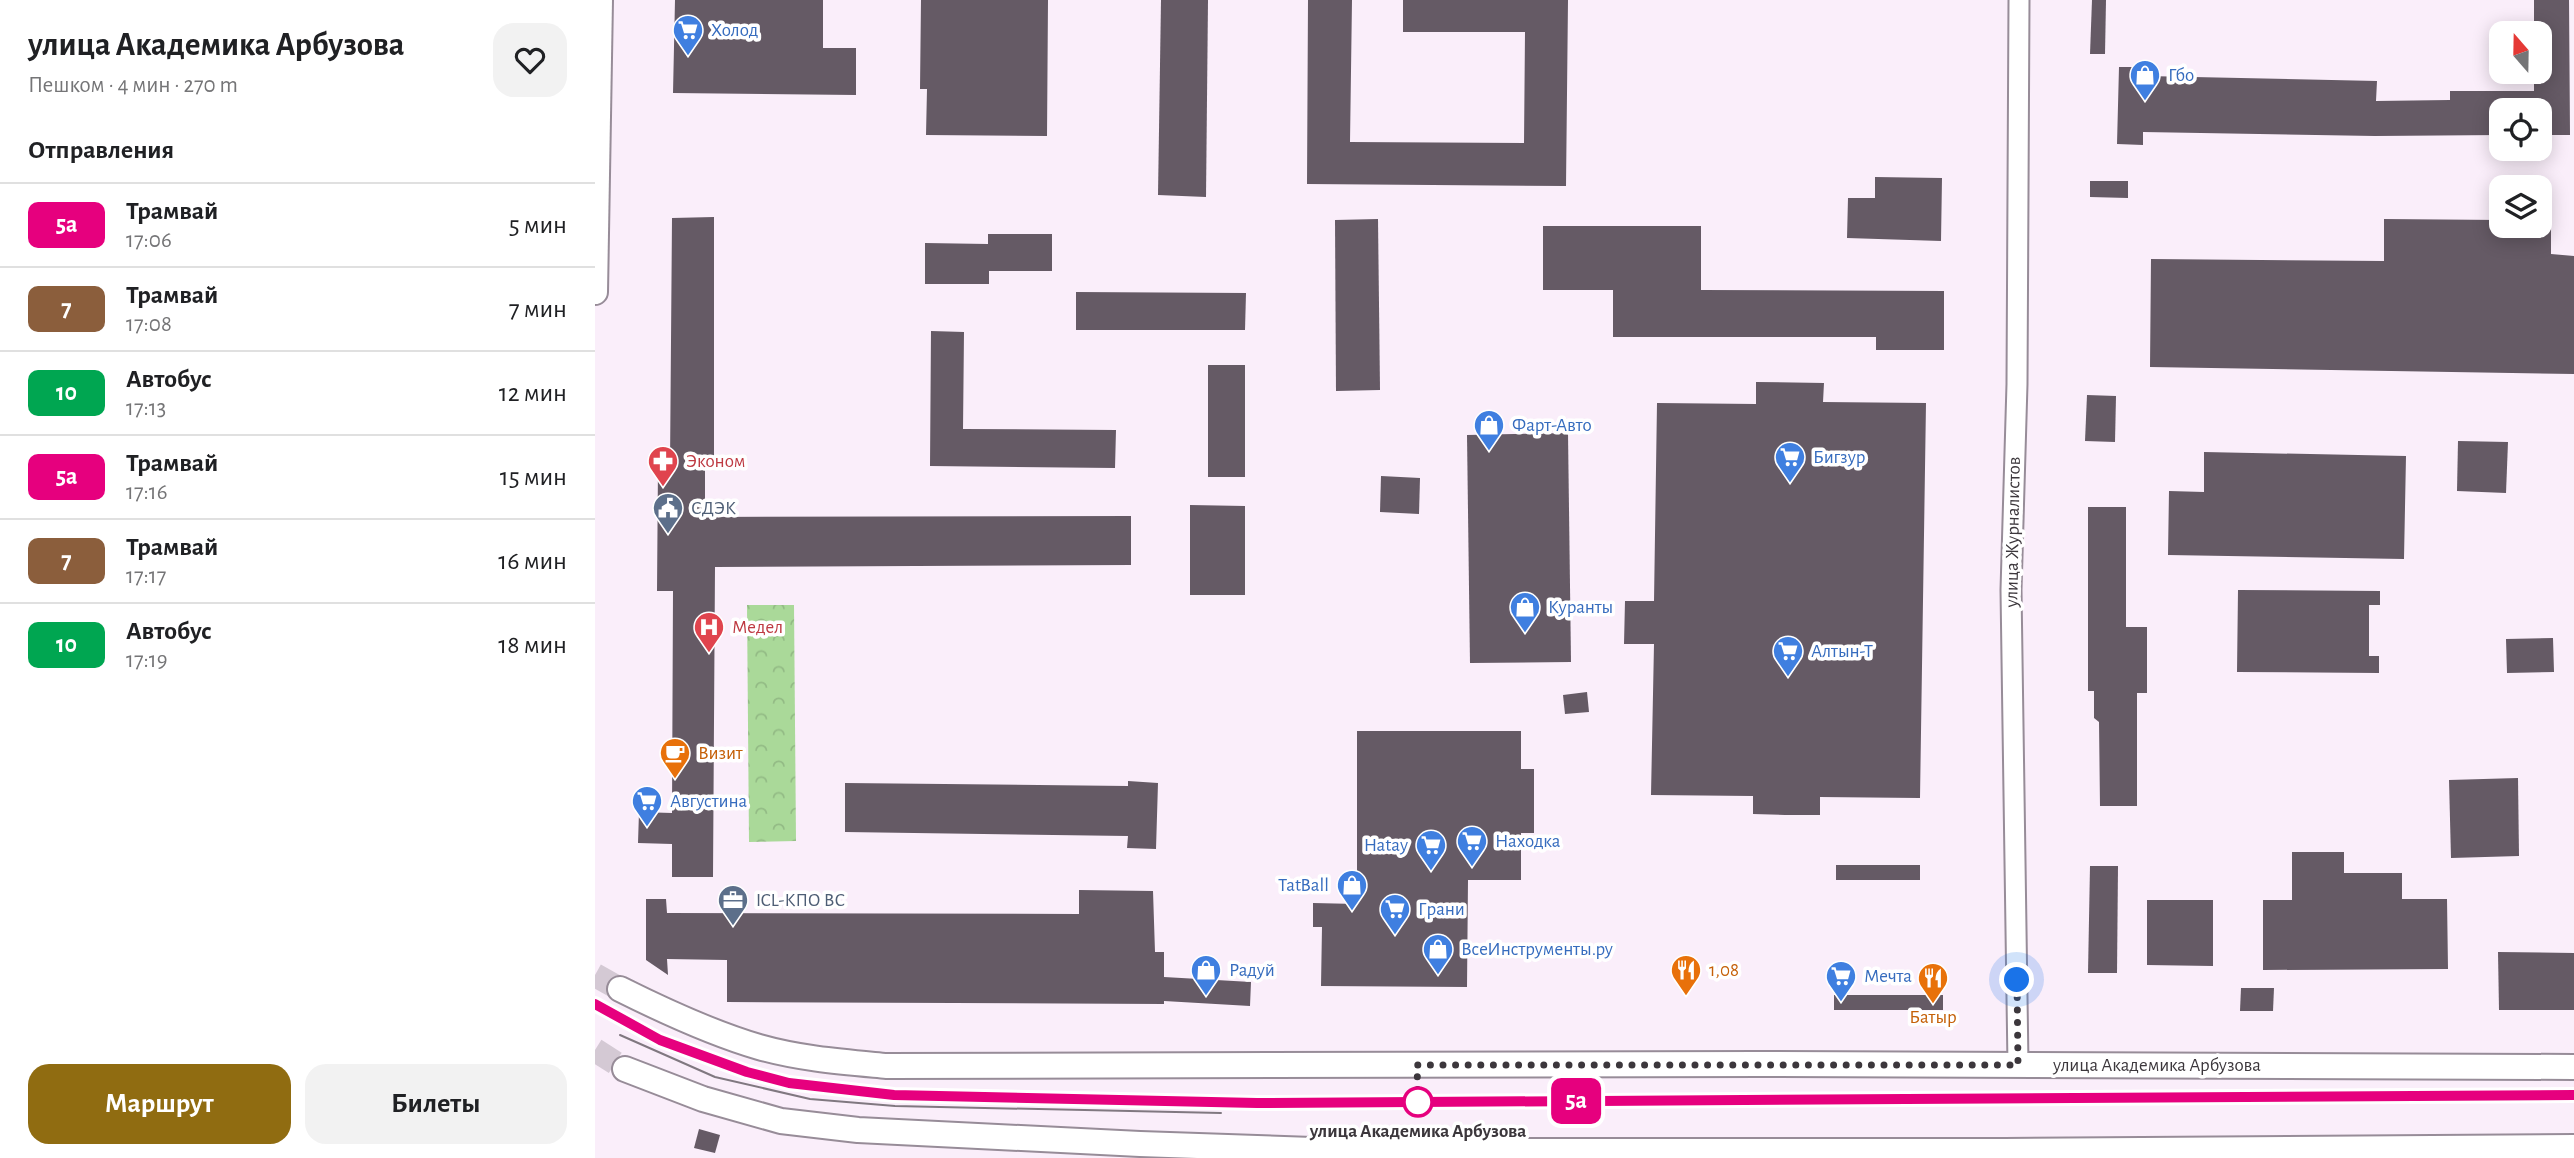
<!DOCTYPE html>
<html lang="ru">
<head>
<meta charset="utf-8">
<style>
  :root { --surface:#fff; --page:#f2f2f2; --text:#202124; --muted:#757577; --line:#e0e0e0; --accent:#906c11 }
  body { margin:0; font-family:"Alegreya Sans",sans-serif; background:var(--page); color:var(--text); height:100vh; display:flex; flex-direction:column; font-size:26px; white-space:nowrap }
  * { box-sizing:border-box; margin:0 }
  p { font-size:23px; color:var(--muted) }
  .icon { flex:none; width:38px; height:38px; fill:none; stroke:currentColor; stroke-width:2; stroke-linecap:round; stroke-linejoin:round }
  .map { position:relative; flex:1; overflow:hidden }
  .side { display:flex; flex-direction:column; background:var(--surface); width:595px }
  .side>* { flex:none }
  .badge { padding:0 14px; border-radius:10px; font-size:24px; line-height:46px }
  .needle { width:46px; rotate:340deg }
  .buttons { position:absolute; left:1894px; top:21px; display:grid; gap:14px }
  .buttons a { display:grid; place-items:center; width:63px; height:63px; border-radius:14px; background:var(--surface); box-shadow:0 4px 18px #0003; font-size:35px }
  .you { position:absolute; width:35px; height:35px; margin:-18px; border:5px solid #fff; border-radius:50%; background:#1a73e8; box-shadow:0 0 0 10px #1a73e833 }
  .map>.badge { position:absolute; translate:-50% -50%; box-shadow:0 0 0 4px #fff }
  h2 { padding:0 28px; font-size:26px; line-height:63px }
  .round { display:grid; place-items:center; flex:none; width:74px; height:74px; border-radius:21px; background:var(--page) }
  .summary { display:flex; align-items:center; justify-content:space-between; height:119px; padding:0 28px }
  h1 { font-size:33px; font-weight:700; line-height:52px }
  .button { display:flex; gap:14px; margin-top:auto; padding:14px 28px }
  .button a { flex:1; height:80px; border-radius:21px; background:var(--accent); color:#fff; font-size:28px; font-weight:700; line-height:80px; text-align:center }
  .button a+a { background:var(--page); color:var(--text) }
  ul { padding:0; list-style:none }
  li { display:flex; align-items:center; gap:21px; height:84px; padding:0 28px; border-top:2px solid var(--line) }
  li div { flex:1 }
  li b { display:block; font-size:26px }
  li em { font-style:normal }
  li .badge { min-width:77px; font-weight:700; text-align:center }
  main { display:flex; flex:1; min-height:0 }
  .map>svg:first-child { display:block }
  .forest { fill:url(#forest-crowns) }
  .building { fill:#655a65 }
  .lines { fill:none; stroke-linecap:round; stroke-linejoin:round }
  .primary-tunnel { stroke:#d4c9d4; stroke-width:24; stroke-dasharray:24 12; stroke-linecap:butt }
  .tertiary-casing { stroke:#978c98; stroke-width:23 }
  .primary-casing { stroke:#978c98; stroke-width:28 }
  .tertiary { stroke:#fff; stroke-width:19 }
  .primary { stroke:#fff; stroke-width:24 }
  .tram { stroke:#807880; stroke-width:2 }
  .line-casing { stroke:#fff; stroke-width:16 }
  .line { stroke:#e6007e; stroke-width:10 }
  .walk { stroke:#3c373c; stroke-width:7; stroke-dasharray:0 12.6 }
  .stop-dot { fill:#fff; stroke:#e6007e; stroke-width:3.5 }
  .labels { text-anchor:middle; dominant-baseline:central; stroke-width:7; stroke-linejoin:round; paint-order:stroke }
  .shop-label { font-size:19px; fill:#366cbe; stroke:#fff; text-anchor:start }
  .health-label { font-size:19px; fill:#be3a42; stroke:#fff; text-anchor:start }
  .service-label { font-size:19px; fill:#4e5e75; stroke:#fff; text-anchor:start }
  .street-label { font-size:19px; fill:#3c373c; stroke:#fff }
  .food-label { font-size:19px; fill:#c56008; stroke:#fff; text-anchor:start }
  .stop-label { font-size:19px; font-weight:bold; fill:#3c373c; stroke:#fff }
</style>
</head>
<body>
<main>
<section class="side">
<div class="summary"><div><h1>улица Академика Арбузова</h1><p>Пешком · 4 мин · 270 m</p></div><a class="round"><svg class="icon" aria-label="heart" viewBox="0 0 24 24"><path d="M12 20l-8-8c-3-5 5-10 8-4 3-6 11-1 8 4z"/></svg></a></div>
<h2>Отправления</h2>
<ul>
<li><span class="badge" style="background:#e6007e;color:#fff">5а</span><div><b>Трамвай</b><p>17:06</p></div><em>5 мин</em></li>
<li><span class="badge" style="background:#8b5e3c;color:#fff">7</span><div><b>Трамвай</b><p>17:08</p></div><em>7 мин</em></li>
<li><span class="badge" style="background:#00a651;color:#fff">10</span><div><b>Автобус</b><p>17:13</p></div><em>12 мин</em></li>
<li><span class="badge" style="background:#e6007e;color:#fff">5а</span><div><b>Трамвай</b><p>17:16</p></div><em>15 мин</em></li>
<li><span class="badge" style="background:#8b5e3c;color:#fff">7</span><div><b>Трамвай</b><p>17:17</p></div><em>16 мин</em></li>
<li><span class="badge" style="background:#00a651;color:#fff">10</span><div><b>Автобус</b><p>17:19</p></div><em>18 мин</em></li>
</ul>
<div class="button"><a>Маршрут</a><a>Билеты</a></div>
</section>
<div class="map">
<svg width="1979" height="1158" viewBox="0 0 1979 1158">
  <defs>
    <pattern id="forest-crowns" width="20" height="18" patternUnits="userSpaceOnUse" patternTransform="scale(1.75)"><rect width="20" height="18" fill="#aad999"/><path d="M2 6a3 3 0 1 1 6 0M12 15a3 3 0 1 1 6 0" fill="none" stroke="#93bb85"/></pattern>
  </defs>
  <rect width="100%" height="100%" fill="#faeefa"/>
  <path class="forest" d="M152 605H199L201 841 154 842Z"/>
  <g class="building">
    <path d="M80 0H228V48H261V95L78 93Z"/>
    <path d="M326 0H453L452 136 331 135 332 89H325Z"/>
    <path d="M566 0H613L611 197 563 195Z"/>
    <path d="M713 0H757L755 142 929 143 930 32H808V0H973L971 186 712 184Z"/>
    <path d="M1497 0H1511L1510 54H1495Z"/>
    <path d="M1939 0H1974L1975 135H1944V110H1906V135L1780 136 1548 132V145L1522 144 1524 67H1551V76L1782 81 1781 101 1855 100V91H1939V72H1944V33H1939Z"/>
    <path d="M1280 177 1347 178 1346 241 1252 238 1253 198H1280Z"/>
    <path d="M1495 181H1533V198L1495 197Z"/>
    <path d="M119 217V466H110V517L536 516V565L120 567 118 877H77V844L43 843 44 812 77 813 78 591H62L63 465 75 466 77 218Z"/>
    <path d="M783 219 785 390 741 391 740 220Z"/>
    <path d="M1789 219 1906 220V226H1956V254L1979 256V374L1555 367 1556 259 1789 261Z"/>
    <path d="M948 226H1106V290L1349 291V350H1281V337H1018V290H948Z"/>
    <path d="M393 234H457V271H394V284H330V243L393 244Z"/>
    <path d="M481 292 651 293 650 330H481Z"/>
    <path d="M336 331 369 332 368 429 521 430 520 468 335 466Z"/>
    <rect x="613" y="365" width="37" height="112"/>
    <path d="M1161 382 1229 383 1228 402 1331 403 1325 798 1225 797V815H1190L1158 814V796L1056 795 1059 644H1029L1030 601H1059L1062 403 1161 404Z"/>
    <path d="M1492 395 1521 396 1520 442 1490 441Z"/>
    <path d="M973 433 976 662 875 663 872 435Z"/>
    <path d="M1863 441 1913 442 1911 493 1862 491Z"/>
    <path d="M1609 452 1811 456 1809 559 1573 555 1574 491 1609 492Z"/>
    <path d="M786 476 825 478 824 514 785 512Z"/>
    <path d="M595 505 650 506V595H595Z"/>
    <path d="M1493 507H1531V627H1552V693H1542V806H1505L1504 722 1499 718V691H1493Z"/>
    <path d="M1643 590 1785 591V605H1774V656H1784V673L1642 672Z"/>
    <path d="M1958 638 1959 672 1912 673 1911 639Z"/>
    <path d="M992 692 994 712 970 714 968 695Z"/>
    <path d="M762 731H926V769H939V833H926V880H873L872 987 726 986 727 927H718V903L762 904Z"/>
    <path d="M1923 778 1924 856 1856 858 1854 780Z"/>
    <path d="M533 781 563 783 561 849 532 848 533 836 250 832V783L533 786Z"/>
    <path d="M1697 852H1749V873H1807V899H1852L1853 969 1668 970V900H1697Z"/>
    <rect x="1241" y="865" width="84" height="15"/>
    <path d="M1495 866H1523L1522 973H1493Z"/>
    <path d="M484 890 558 891 560 952H569V977L656 982 655 1006 569 1001V1004L132 1002V960L72 959 73 975 51 960V899H71L72 913 484 914Z"/>
    <path d="M1552 900H1618V966L1552 965Z"/>
    <path d="M1903 952 1979 953V1010H1904Z"/>
    <path d="M1646 988H1679L1678 1011H1645Z"/>
    <rect x="1239" y="995" width="109" height="15"/>
    <path d="M104 1129 125 1135 120 1153 99 1148Z"/>
  </g>
  <g class="lines">
    <g class="primary-tunnel">
      <path d="M0 975 25 989"/>
      <path d="M0 1050 30 1069"/>
    </g>
    <g class="tertiary-casing">
      <path id="tertiary" d="M1423 1065 1416 590 1422 384 1424 0"/>
    </g>
    <g class="primary-casing">
      <g id="primary">
        <path d="M0 292 5 0"/>
        <path d="M25 989C69 1011 116 1033 164 1047 206 1059 249 1062 292 1066L1166 1064 1979 1067"/>
        <path d="M30 1069 108 1099 186 1121 263 1130 545 1144 746 1151H1410L1979 1147"/>
      </g>
    </g>
    <use href="#tertiary" class="tertiary"/>
    <use href="#primary" class="primary"/>
    <g class="tram">
      <path d="M26 1019 65 1040 152 1072 194 1083 299 1095 662 1103 1979 1095"/>
      <path d="M25 1035 120 1077 215 1099 300 1106 626 1113"/>
    </g>
  </g>
  <g class="lines">
    <g class="line-casing">
      <path id="line" d="M0 1004 65 1040 152 1072 194 1083 299 1095 662 1103 1979 1095"/>
    </g>
    <use href="#line" class="line"/>
    <path class="walk" d="M823 1102 822 1065H1423L1422 980"/>
  </g>
  <defs>
    <g id="supermarket-pin" transform="scale(1.575)"><path d="M0 17L-7.5 6A9.5 9.5 0 1 1 7.5 6Z" fill="#3f7fe0" stroke="#fff"/><path d="M-6-5.5h2.5l.6 2H6L4.5 2H-2.5L-4.4-4H-6ZM-1.5 3.2a1.3 1.3 0 1 0 .1 0ZM3 3.2a1.3 1.3 0 1 0 .1 0Z" fill="#fff"/></g>
    <g id="shop-pin" transform="scale(1.575)"><path d="M0 17L-7.5 6A9.5 9.5 0 1 1 7.5 6Z" fill="#3f7fe0" stroke="#fff"/><path d="M-5-2.5h2.3a2.7 3.5 0 0 1 5.4 0H5L5.5 6h-11ZM-1.5-2.5h3a1.5 2.3 0 0 0-3 0Z" fill="#fff"/></g>
    <g id="pharmacy-pin" transform="scale(1.575)"><path d="M0 17L-7.5 6A9.5 9.5 0 1 1 7.5 6Z" fill="#e0444e" stroke="#fff"/><path d="M-2-6h4v4h4v4h-4v4h-4v-4h-4v-4h4Z" fill="#fff"/></g>
    <g id="civic-pin" transform="scale(1.575)"><path d="M0 17L-7.5 6A9.5 9.5 0 1 1 7.5 6Z" fill="#5c6f8a" stroke="#fff"/><path d="M-.6-6.5H3V-4.5H.6V-3L4-1V1h2V6H-6V1h2V-1L-.6-3ZM-1.2 2.5V6h2.4V2.5Z" fill="#fff"/></g>
    <g id="hospital-pin" transform="scale(1.575)"><path d="M0 17L-7.5 6A9.5 9.5 0 1 1 7.5 6Z" fill="#e0444e" stroke="#fff"/><path d="M-5-5h3v3.5h4V-5h3V5h-3V1.5h-4V5h-3Z" fill="#fff"/></g>
    <g id="cafe-pin" transform="scale(1.575)"><path d="M0 17L-7.5 6A9.5 9.5 0 1 1 7.5 6Z" fill="#e8710a" stroke="#fff"/><path d="M-5.5-4.5H6V0H3Q3 3.5 0 3.5H-2.5Q-5.5 3.5-5.5 0ZM3-3.2v2h1.7v-2ZM-6 4.5H4V6H-6Z" fill="#fff"/></g>
    <g id="office-pin" transform="scale(1.575)"><path d="M0 17L-7.5 6A9.5 9.5 0 1 1 7.5 6Z" fill="#5c6f8a" stroke="#fff"/><path d="M-6-3h4V-5.5h4V-3h4V5H-6ZM-1-4.5V-3h2v-1.5ZM-6 0V1H6V0Z" fill="#fff"/></g>
    <g id="restaurant-pin" transform="scale(1.575)"><path d="M0 17L-7.5 6A9.5 9.5 0 1 1 7.5 6Z" fill="#e8710a" stroke="#fff"/><path d="M-5-6h1v4h1v-4h1v4h1v-4h1v5L-1.5 .5V6h-2V.5L-5-1ZM5-6V6H3V1.5H1.5Q1.5-4 5-6Z" fill="#fff"/></g>
  </defs>
  <g fill-rule="evenodd">
    <use href="#supermarket-pin" x="93" y="30"/>
    <use href="#shop-pin" x="1550" y="75"/>
    <use href="#shop-pin" x="894" y="425"/>
    <use href="#supermarket-pin" x="1195" y="457"/>
    <use href="#pharmacy-pin" x="68" y="461"/>
    <use href="#civic-pin" x="73" y="508"/>
    <use href="#shop-pin" x="930" y="607"/>
    <use href="#hospital-pin" x="114" y="627"/>
    <use href="#supermarket-pin" x="1193" y="651"/>
    <use href="#cafe-pin" x="80" y="753"/>
    <use href="#supermarket-pin" x="52" y="801"/>
    <use href="#supermarket-pin" x="877" y="841"/>
    <use href="#supermarket-pin" x="836" y="845"/>
    <use href="#shop-pin" x="757" y="885"/>
    <use href="#office-pin" x="138" y="900"/>
    <use href="#supermarket-pin" x="800" y="909"/>
    <use href="#shop-pin" x="843" y="949"/>
    <use href="#shop-pin" x="611" y="970"/>
    <use href="#restaurant-pin" x="1091" y="970"/>
    <use href="#supermarket-pin" x="1246" y="976"/>
    <use href="#restaurant-pin" x="1338" y="978"/>
  </g>
  <circle class="stop-dot" cx="823" cy="1102" r="14"/>
  <g class="labels">
    <g class="shop-label">
      <text x="116" y="30">Холод</text>
      <text x="1573" y="75">Гбо</text>
      <text x="917" y="425">Фарт-Авто</text>
      <text x="1218" y="457">Бигзур</text>
      <text x="953" y="607">Куранты</text>
      <text x="1216" y="651">Алтын-Т</text>
      <text x="75" y="801">Августина</text>
      <text x="900" y="841">Находка</text>
      <text x="813" y="845" text-anchor="end">Hatay</text>
      <text x="734" y="885" text-anchor="end">TatBall</text>
      <text x="823" y="909">Грани</text>
      <text x="866" y="949">ВсеИнструменты.ру</text>
      <text x="634" y="970">Радуй</text>
      <text x="1269" y="976">Мечта</text>
    </g>
    <g class="health-label">
      <text x="91" y="461">Эконом</text>
      <text x="137" y="627">Медел</text>
    </g>
    <g class="service-label">
      <text x="96" y="508">СДЭК</text>
      <text x="161" y="900">ICL-КПО ВС</text>
    </g>
    <g class="street-label">
      <text transform="translate(1418 532) rotate(-89)">улица Журналистов</text>
      <text x="1562" y="1065">улица Академика Арбузова</text>
    </g>
    <g class="food-label">
      <text x="103" y="753">Визит</text>
      <text x="1114" y="970">1,08</text>
      <text x="1338" y="1017" text-anchor="middle">Батыр</text>
    </g>
    <g class="stop-label">
      <text x="823" y="1131">улица Академика Арбузова</text>
    </g>
  </g>
</svg>
<div class="buttons">
<a><svg class="needle" viewBox="-14 -14 28 28"><path d="M0-13l5 13h-10z" fill="#e53935"/><path d="M0 13l5-13h-10z" fill="#757577"/></svg></a>
<a><svg class="icon" aria-label="locate" viewBox="0 0 24 24"><circle cx="12" cy="12" r="6"/><path d="M12 2v4M12 18v4M2 12h4M18 12h4"/></svg></a>
<a><svg class="icon" aria-label="layers" viewBox="0 0 24 24"><path d="M12 4l9 5-9 5-9-5zM3 14l9 5 9-5"/></svg></a>
</div>
<div class="you" style="left:1422px;top:980px"></div>
<b class="badge" style="left:981px;top:1101px;background:#e6007e;color:#fff">5а</b>
</div>
</main>
</body>
</html>
